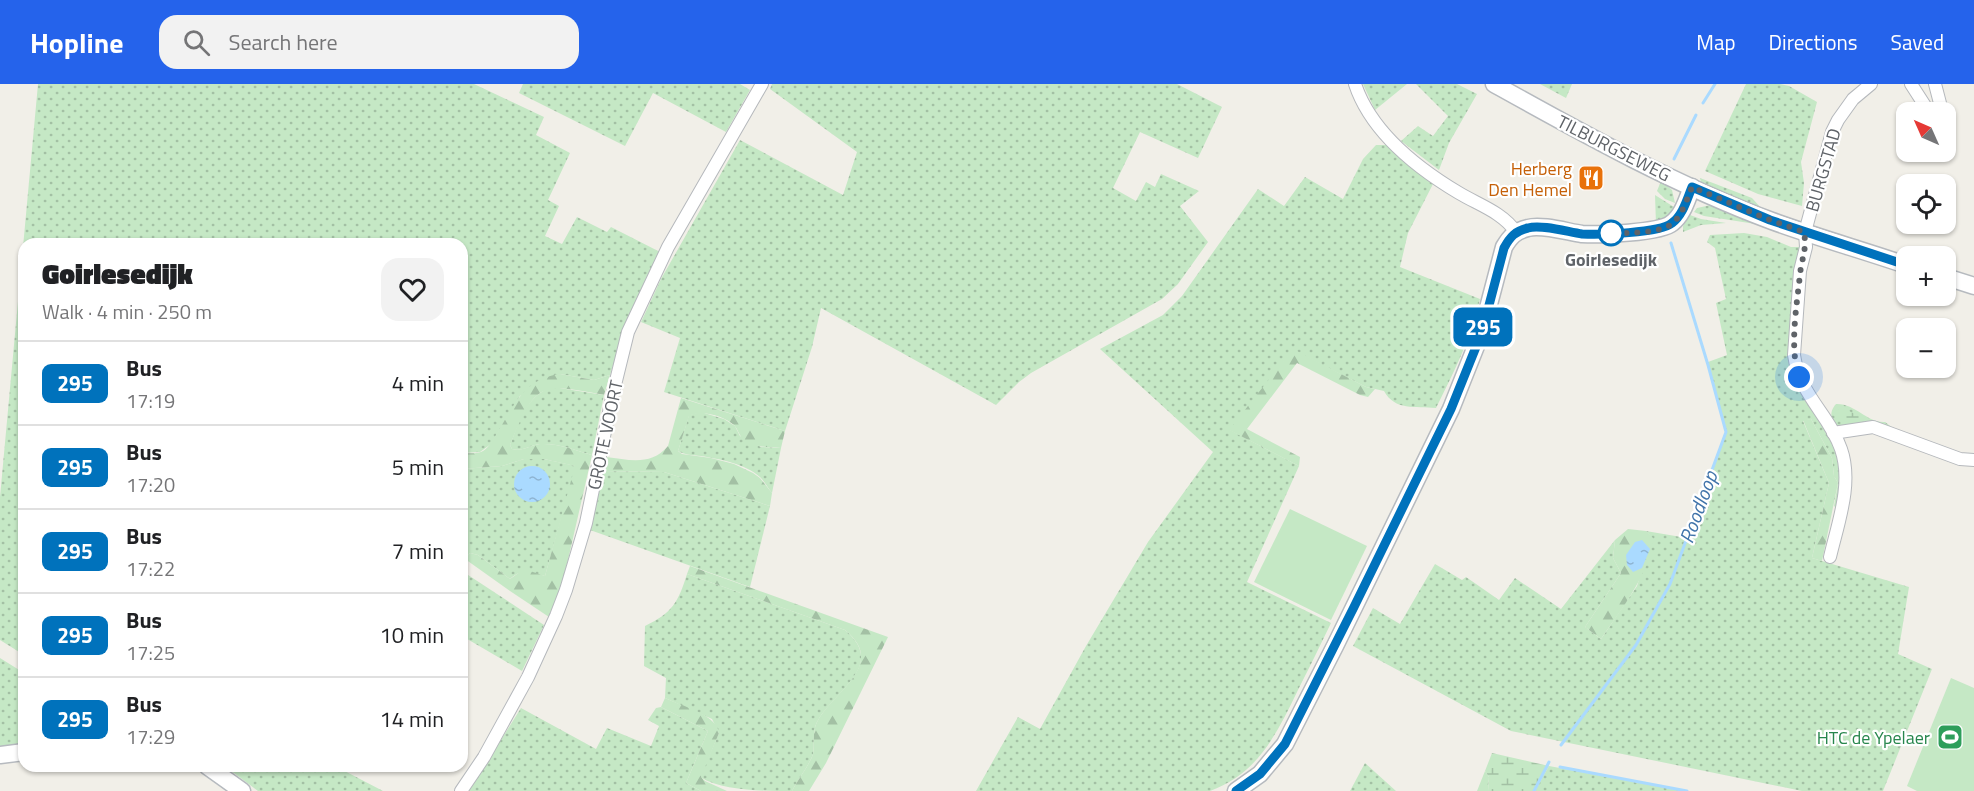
<!DOCTYPE html>
<html lang="en">
<head>
<meta charset="utf-8">
<style>
  :root { --surface:#fff; --page:#f2f2f2; --text:#202124; --muted:#757577; --line:#e0e0e0; --accent:#2563eb }
  body { margin:0; font-family:"Titillium Web",sans-serif; background:var(--page); color:var(--text); height:100vh; display:flex; flex-direction:column; font-size:22px; white-space:nowrap }
  * { box-sizing:border-box; margin:0 }
  p { font-size:20px; color:var(--muted) }
  .icon { flex:none; width:33px; height:33px; fill:none; stroke:currentColor; stroke-width:2; stroke-linecap:round; stroke-linejoin:round }
  .map { position:relative; flex:1; overflow:hidden }
  .sheet { position:absolute; left:18px; top:154px; width:450px; height:534px; display:flex; flex-direction:column; background:var(--surface); border-radius:18px; box-shadow:0 2px 4px #0004 }
  .sheet>* { flex:none }
  .badge { padding:0 12px; border-radius:9px; font-size:21px; line-height:39px }
  .needle { width:39px; rotate:315deg }
  .fabs { position:absolute; left:1896px; top:18px; display:grid; gap:12px }
  .fabs a { display:grid; place-items:center; width:60px; height:60px; border-radius:12px; background:var(--surface); box-shadow:0 2px 4px #0004; font-size:30px }
  .you { position:absolute; width:30px; height:30px; margin:-15px; border:4px solid #fff; border-radius:50%; background:#1a73e8; box-shadow:0 0 0 9px #1a73e833 }
  .map>.badge { position:absolute; translate:-50% -50%; box-shadow:0 0 0 3px #fff }
  .round { display:grid; place-items:center; flex:none; width:63px; height:63px; border-radius:18px; background:var(--page) }
  .summary { display:flex; align-items:center; justify-content:space-between; height:102px; padding:0 24px }
  h1 { font-size:28px; font-weight:800; line-height:45px }
  ul { padding:0; list-style:none }
  li { display:flex; align-items:center; gap:18px; height:84px; padding:0 24px; border-top:2px solid var(--line) }
  li div { flex:1 }
  li b { display:block; font-size:22px }
  li em { font-style:normal }
  li .badge { min-width:66px; font-weight:700; text-align:center }
  header { display:flex; align-items:center; gap:36px; box-sizing:border-box; height:84px; padding:0 30px; background:var(--accent); color:#fff }
  header strong { font-size:28px }
  nav { display:flex; gap:33px; margin-inline-start:auto; font-size:21px }
  .search { width:420px; height:54px; background:var(--page); display:flex; align-items:center; gap:15px; box-sizing:border-box; padding:0 21px; border-radius:18px; color:var(--muted); font-size:22px }
  .map>svg:first-child { display:block }
  .grass { fill:url(#grass-dots); fill-rule:evenodd }
  .forest { fill:url(#forest-firs) }
  .wetland { fill:url(#wetland-marsh) }
  .pitch { fill:#c5e8c5 }
  .water { fill:url(#water-ripples) }
  .lines { fill:none; stroke-linecap:round; stroke-linejoin:round }
  .stream { stroke:#aadaff; stroke-width:3 }
  .street-casing { stroke:#b5b8bc; stroke-width:14 }
  .secondary-casing { stroke:#b6babf; stroke-width:19 }
  .street { stroke:#fff; stroke-width:12 }
  .secondary { stroke:#fff; stroke-width:16 }
  .line-casing { stroke:#fff; stroke-width:14 }
  .line { stroke:#0072bc; stroke-width:9 }
  .walk { stroke:#5f6368; stroke-width:6; stroke-dasharray:0 10.8 }
  .stop-dot { fill:#fff; stroke:#0072bc; stroke-width:3 }
  .labels { text-anchor:middle; dominant-baseline:central; stroke-width:4.5; stroke-linejoin:round; paint-order:stroke }
  .street-label { font-size:18px; fill:#5f6368; stroke:#fff }
  .food-label { font-size:18px; fill:#c56008; stroke:#fff; text-anchor:end }
  .stop-label { font-size:18px; font-weight:bold; fill:#5f6368; stroke:#fff }
  .leisure-label { font-size:18px; fill:#27864d; stroke:#fff; text-anchor:end }
  .water-label { font-size:20px; font-style:italic; fill:#4174aa; stroke:#fff }
</style>
</head>
<body>
<header>
<strong>Hopline</strong>
<div class="search"><svg class="icon" aria-label="search" viewBox="0 0 24 24"><circle cx="10" cy="10" r="6"/><path d="M15 15l6 6"/></svg>Search here</div>
<nav><a>Map</a><a>Directions</a><a>Saved</a></nav>
</header>
<div class="map">
<svg width="1974" height="707" viewBox="0 0 1974 707">
  <defs>
    <pattern id="grass-dots" width="8" height="8" patternUnits="userSpaceOnUse" patternTransform="scale(1.5)"><rect width="8" height="8" fill="#c5e8c5"/><path d="M2 2h.1M6 6h.1" fill="none" stroke="#a3c0a4" stroke-width="1.8" stroke-linecap="round"/></pattern>
    <pattern id="forest-firs" width="22" height="20" patternUnits="userSpaceOnUse" patternTransform="scale(1.5)"><rect width="22" height="20" fill="#c5e8c5"/><path d="M5 1l3.5 6h-7zM16 11l3.5 6h-7z" fill="#a3c0a4"/></pattern>
    <pattern id="wetland-marsh" width="20" height="14" patternUnits="userSpaceOnUse" patternTransform="scale(1.5)"><rect width="20" height="14" fill="#c5e8c5"/><path d="M1 5h8M5 5V1M11 12h8M15 12V8" fill="none" stroke="#a3c0a4"/></pattern>
    <pattern id="water-ripples" width="26" height="14" patternUnits="userSpaceOnUse" patternTransform="scale(1.5)"><rect width="26" height="14" fill="#aadaff"/><path d="M2 4q2-2 4 0t4 0M15 11q2-2 4 0t4 0" fill="none" stroke="#8eb4d2"/></pattern>
  </defs>
  <rect width="100%" height="100%" fill="#f1efe8"/>
  <g class="grass">
    <path d="M38 0H474L544 33 536 51 570 69 548 116 559 122 545 152 562 160 577 133 607 148 611 143 662 169 620 259 610 291 594 296 560 290 520 312 491 360 480 368 462 369V160H24V571L0 556V413Z"/>
    <path d="M523 0H740L750 6 726 48 653 9 625 62 519 9Z"/>
    <path d="M772 0H1177L1222 23 1198 74 1140 48 1113 104 1136 117 1146 98 1155 103 1161 90 1199 107 1180 122 1208 158 1178 200 1162 215 1031 289 1019 298 996 321 821 224 812 263 785 347 664 308 680 254 641 238 661 195 740 56 843 111 857 68 770 5Z"/>
    <path d="M1363 0H1407L1375 26Z"/>
    <path d="M1416 0H1457L1477 10 1449 59 1439 86 1401 57 1418 42 1433 52 1448 32Z"/>
    <path d="M1540 0H1572L1566 14Z"/>
    <path d="M1746 0H1780L1789 2 1817 18 1801 78 1804 99 1802 122 1758 110 1705 87Z"/>
    <path d="M1376 61H1387L1433 100 1408 149 1400 183 1480 215C1471 254 1454 288 1436 324 1415 322 1395 327 1384 307L1366 303 1293 266 1230 346 1299 382 1247 498 1331 539C1320 562 1309 584 1298 606 1277 649 1259 689 1210 707H976L1018 633 1040 645 1086 562 1148 458 1213 368 1100 265 1163 231 1182 212 1258 105 1284 122 1305 93 1343 115 1363 75Z"/>
    <path d="M1700 94 1752 114 1761 124 1701 99Z"/>
    <path d="M1661 97 1672 106 1675 119 1665 115 1657 107Z"/>
    <path d="M1655 111 1674 123 1669 132 1656 140Z"/>
    <path d="M1711 121 1762 141 1704 132 1694 128 1697 124Z"/>
    <path d="M1690 131 1701 135 1726 139 1701 141 1683 148V142Z"/>
    <path d="M1744 149 1767 153 1791 163H1801L1794 290 1802 312 1832 354 1839 376 1842 399 1838 425 1834 422 1838 399 1834 392 1832 374 1811 335 1803 337 1829 399 1812 474 1909 503 1898 570 1932 585 1883 707H1802L1511 647 1353 562 1373 524 1400 540 1435 480 1462 496 1466 493 1499 516 1515 494 1561 525 1615 456 1613 474 1621 489 1585 543 1601 555 1637 502 1652 454 1646 447 1687 454 1726 348 1708 278 1727 271 1716 219 1726 215 1715 164 1707 158 1710 151Z"/>
    <path d="M553 303 604 311 592 371C575 366 558 359 540 360 530 361 522 368 512 365L510 361C519 338 527 310 553 303Z"/>
    <path d="M1836 320C1855 319 1867 339 1885 338L1902 351 1899 359 1873 349 1843 353C1836 342 1825 332 1836 320Z"/>
    <path d="M701 328 724 335 735 342 740 352 761 363 781 364 772 409C768 404 765 398 760 393 746 380 719 375 701 372 693 371 684 371 678 367L689 331Z"/>
    <path d="M524 375H544L576 382 545 492C530 489 524 483 510 495L478 471 470 469 465 475 462 473V385L502 382ZM528 383H537L523 415C508 403 517 394 528 383Z"/>
    <path d="M603 387 664 388 770 422 750 503 590 446Z"/>
    <path d="M462 487 544 541 522 587 462 552Z"/>
    <path d="M687 490 845 546C888 582 833 607 817 638 812 648 815 660 813 670 810 680 797 697 792 707 763 707 723 707 700 693L719 649 712 635 665 614 666 594 644 582 645 542C672 529 678 519 687 490Z"/>
    <path d="M0 574 24 589V660L0 663Z"/>
    <path d="M661 623 708 647 686 699 701 707H469L521 624 596 665 607 644 651 662 659 642 648 636 656 624Z"/>
    <path d="M1365 679 1396 707H1350Z"/>
    <path d="M1549 682 1683 707H1535Z"/>
    <path d="M222 683H337L383 707H258L234 689Z"/>
  </g>
  <g class="forest">
    <path d="M1293 265 1366 303 1375 305 1368 313 1360 311 1297 279 1247 345 1300 373 1299 382 1229 346Z"/>
    <path d="M560 290 594 296 610 291 604 311C539 299 536 298 510 361L512 365C522 368 530 361 540 360 558 359 575 366 592 371L568 476 557 518 549 533 510 507 465 475 470 469 478 471 510 495 524 485 545 492 575 382 544 375H524L502 382 462 385V369C467 369 476 370 481 368 488 365 492 357 496 351 514 322 523 295 560 290Z"/>
    <path d="M681 314 785 347 781 364C769 363 755 364 744 356 739 352 738 345 734 341 724 332 701 325 689 332L678 367 682 370 711 374 734 380 753 389 760 394 772 409 770 422 664 388 603 387 606 373C630 376 651 382 668 362Z"/>
    <path d="M1811 335 1832 374 1834 392 1838 399 1822 477 1812 474 1829 399 1803 336Z"/>
    <path d="M1628 445 1646 447 1653 454C1648 493 1622 524 1601 555L1585 543 1621 489 1613 474 1615 456Z"/>
    <path d="M690 482 888 553 826 679 809 707H792C797 697 810 680 813 670 815 660 812 648 817 638 833 607 888 581 845 546L687 490Z"/>
    <path d="M665 614C679 621 718 631 719 649L701 693 705 697 727 707H701L686 699 708 647 661 623Z"/>
    <path d="M1485 687 1489 693 1488 707H1477Z"/>
  </g>
  <g class="wetland">
    <path d="M1843 324 1861 333V340L1847 344 1836 331V326Z"/>
    <path d="M1492 669 1549 682 1535 707H1488L1489 693 1485 687Z"/>
  </g>
  <g class="pitch">
    <path d="M1290 425 1367 462 1331 536 1254 498Z"/>
    <path d="M1951 594 1974 604V707H1917L1907 702Z"/>
  </g>
  <g class="water">
    <circle cx="532" cy="400" r="18"/>
    <path d="M1642 456 1650 465 1642 484 1633 488 1627 481 1626 471 1635 458Z"/>
  </g>
  <g class="lines">
    <g class="stream">
      <path d="M1703 19 1715 0"/>
      <path d="M1674 75 1696 31"/>
      <path d="M1561 661 1636 561 1670 500 1726 348 1708 281 1671 159"/>
      <path d="M1560 683 1687 707"/>
      <path d="M1534 707 1549 678"/>
    </g>
    <g class="street-casing">
      <g id="street">
        <path d="M1355 0C1371 48 1417 84 1459 109 1479 121 1502 128 1516 148"/>
        <path d="M1911 0 1929 28"/>
        <path d="M1935 0 1941 23 1936 28"/>
        <path d="M1833 349 1873 343 1960 375 1974 376"/>
        <path d="M1830 473C1838 439 1853 399 1841 365 1829 330 1800 312 1794 271L1800 187 1806 163 1805 148 1832 48 1838 36 1853 15 1871 0"/>
        <path d="M461 707 484 673 528 593 556 532 566 506 586 439 613 309 628 248 668 163 762 0"/>
      </g>
    </g>
    <g class="secondary-casing">
      <g id="secondary">
        <path d="M1494 0C1584 50 1675 101 1772 137 1816 153 1862 166 1906 181"/>
        <path d="M1946 193 1974 202"/>
        <path d="M0 671 24 668"/>
        <path d="M207 682 242 707"/>
        <path d="M1236 707 1260 690 1285 660 1335 562 1451 325 1482 247 1504 163C1510 153 1515 147 1528 144 1541 140 1568 148 1582 150 1598 151 1661 149 1672 139 1683 131 1687 115 1692 103"/>
      </g>
    </g>
    <use href="#street" class="street"/>
    <use href="#secondary" class="secondary"/>
  </g>
  <g class="lines">
    <g class="line-casing">
      <path id="line" d="M1236 707 1260 690 1285 660 1354 523 1451 325 1482 248 1504 164C1510 153 1515 147 1528 144 1541 140 1568 148 1582 150 1599 151 1660 149 1672 139 1683 131 1687 115 1692 103L1770 136 1906 181"/>
    </g>
    <use href="#line" class="line"/>
    <path class="walk" d="M1611 149H1608C1625 149 1663 150 1674 138 1683 129 1687 115 1692 103L1770 136 1804 148C1807 166 1802 173 1800 190 1797 221 1789 263 1799 293"/>
  </g>
  <defs>
    <g id="restaurant-square" transform="scale(1.35)"><rect x="-9" y="-9" width="18" height="18" rx="4" fill="#e8710a" stroke="#fff"/><path d="M-5-6h1v4h1v-4h1v4h1v-4h1v5L-1.5 .5V6h-2V.5L-5-1ZM5-6V6H3V1.5H1.5Q1.5-4 5-6Z" fill="#fff"/></g>
    <g id="stadium-square" transform="scale(1.35)"><rect x="-9" y="-9" width="18" height="18" rx="4" fill="#2e9e5b" stroke="#fff"/><path d="M0-5a6.5 5 0 1 0 0 10a6.5 5 0 1 0 0-10ZM-3.5-1.8h7v3.6h-7Z" fill="#fff"/></g>
  </defs>
  <g fill-rule="evenodd">
    <use href="#restaurant-square" x="1591" y="94"/>
    <use href="#stadium-square" x="1950" y="653"/>
  </g>
  <circle class="stop-dot" cx="1611" cy="149" r="12"/>
  <g class="labels">
    <g class="street-label">
      <text transform="translate(1614 64) rotate(27)">TILBURGSEWEG</text>
      <text transform="translate(1823 86) rotate(-74)">BURGSTAD</text>
      <text transform="translate(605 351) rotate(-78)">GROTE VOORT</text>
    </g>
    <g class="food-label">
      <text x="1572" y="84">Herberg<tspan x="1572" dy="21">Den Hemel</tspan></text>
    </g>
    <g class="stop-label">
      <text x="1611" y="175">Goirlesedijk</text>
    </g>
    <g class="leisure-label">
      <text x="1930" y="653">HTC de Ypelaer</text>
    </g>
    <g class="water-label">
      <text transform="translate(1698 423) rotate(-70)">Roodloop</text>
    </g>
  </g>
</svg>
<div class="fabs">
<a><svg class="needle" viewBox="-14 -14 28 28"><path d="M0-13l5 13h-10z" fill="#e53935"/><path d="M0 13l5-13h-10z" fill="#757577"/></svg></a>
<a><svg class="icon" aria-label="locate" viewBox="0 0 24 24"><circle cx="12" cy="12" r="6"/><path d="M12 2v4M12 18v4M2 12h4M18 12h4"/></svg></a>
<a>+</a>
<a>−</a>
</div>
<div class="you" style="left:1799px;top:293px"></div>
<b class="badge" style="left:1483px;top:243px;background:#0072bc;color:#fff">295</b>
<section class="sheet">
<div class="summary"><div><h1>Goirlesedijk</h1><p>Walk · 4 min · 250 m</p></div><a class="round"><svg class="icon" aria-label="heart" viewBox="0 0 24 24"><path d="M12 20l-8-8c-3-5 5-10 8-4 3-6 11-1 8 4z"/></svg></a></div>
<ul>
<li><span class="badge" style="background:#0072bc;color:#fff">295</span><div><b>Bus</b><p>17:19</p></div><em>4 min</em></li>
<li><span class="badge" style="background:#0072bc;color:#fff">295</span><div><b>Bus</b><p>17:20</p></div><em>5 min</em></li>
<li><span class="badge" style="background:#0072bc;color:#fff">295</span><div><b>Bus</b><p>17:22</p></div><em>7 min</em></li>
<li><span class="badge" style="background:#0072bc;color:#fff">295</span><div><b>Bus</b><p>17:25</p></div><em>10 min</em></li>
<li><span class="badge" style="background:#0072bc;color:#fff">295</span><div><b>Bus</b><p>17:29</p></div><em>14 min</em></li>
</ul>
</section>
</div>
</body>
</html>
